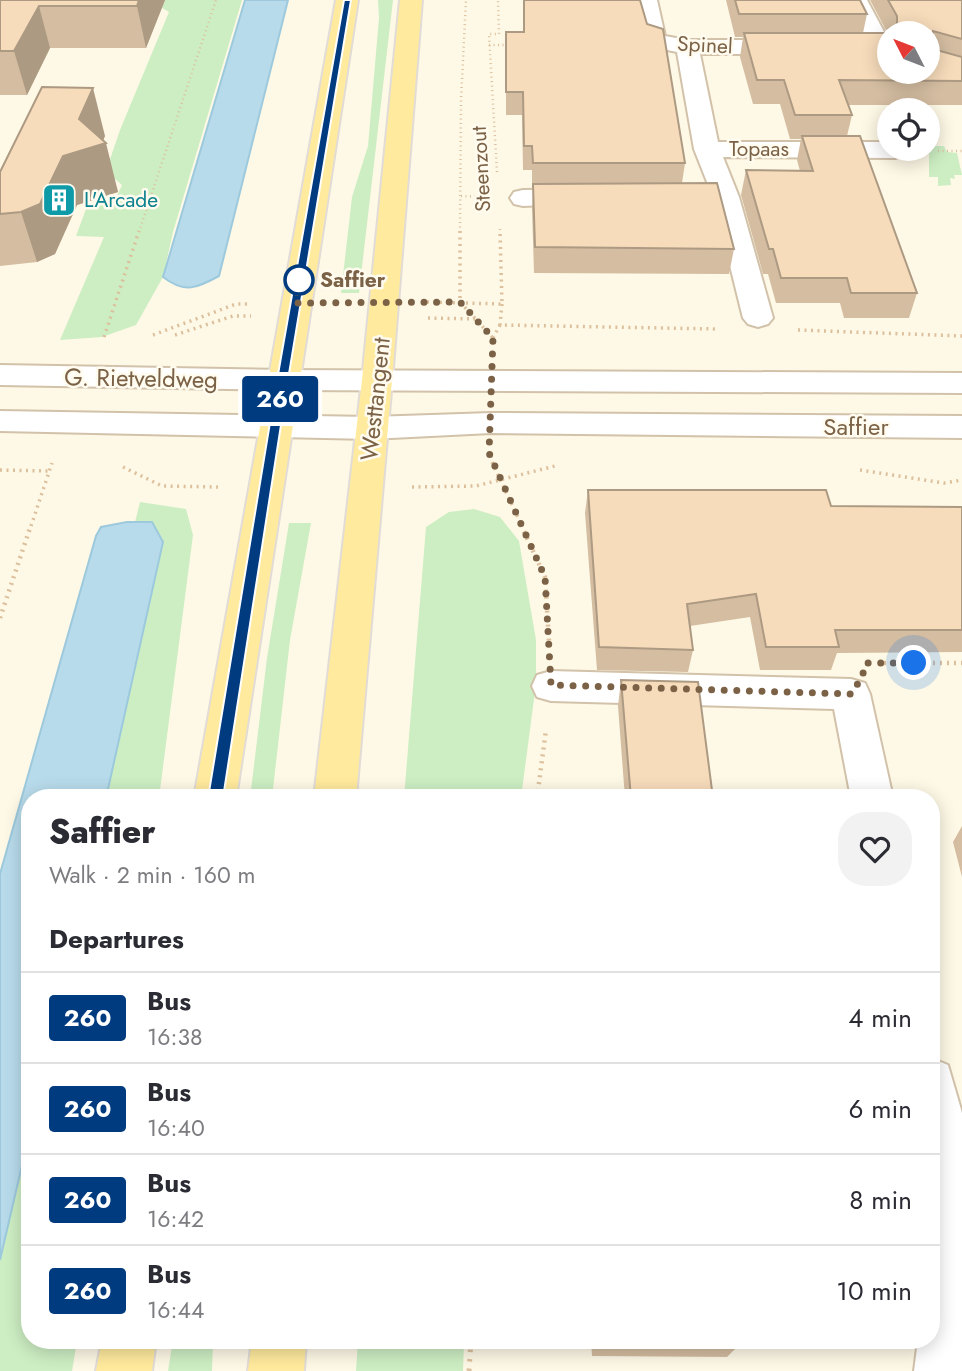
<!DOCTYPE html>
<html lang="en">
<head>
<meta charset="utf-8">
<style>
  :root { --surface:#fff; --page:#f2f2f3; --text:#2b2b33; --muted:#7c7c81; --line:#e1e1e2 }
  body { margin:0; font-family:Jost,sans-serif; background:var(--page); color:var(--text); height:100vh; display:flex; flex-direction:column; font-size:26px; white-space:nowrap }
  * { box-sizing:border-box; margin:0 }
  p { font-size:23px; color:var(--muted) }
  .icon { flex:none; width:38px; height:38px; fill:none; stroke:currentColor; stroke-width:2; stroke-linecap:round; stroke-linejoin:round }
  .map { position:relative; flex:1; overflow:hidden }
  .panel { position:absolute; left:21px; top:789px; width:919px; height:560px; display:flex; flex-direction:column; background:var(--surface); border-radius:28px; box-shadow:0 4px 18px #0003 }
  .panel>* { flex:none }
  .badge { padding:0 14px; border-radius:5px; font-size:24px; line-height:46px }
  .needle { width:46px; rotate:312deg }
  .buttons { position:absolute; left:877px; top:21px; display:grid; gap:14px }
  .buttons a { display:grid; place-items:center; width:63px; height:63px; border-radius:50%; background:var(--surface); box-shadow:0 4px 18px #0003; font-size:35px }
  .you { position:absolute; width:35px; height:35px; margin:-18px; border:5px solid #fff; border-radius:50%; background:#1a73e8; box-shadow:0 0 0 10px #1a73e833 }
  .map>.badge { position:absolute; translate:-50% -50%; box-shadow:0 0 0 4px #fff }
  h2 { padding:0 28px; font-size:26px; line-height:63px }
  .round { display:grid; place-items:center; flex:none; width:74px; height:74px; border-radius:28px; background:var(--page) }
  .headline { display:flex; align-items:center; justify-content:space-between; height:119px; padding:0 28px }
  h1 { font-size:33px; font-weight:800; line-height:52px }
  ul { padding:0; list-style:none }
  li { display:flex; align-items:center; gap:21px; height:91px; padding:0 28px; border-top:2px solid var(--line) }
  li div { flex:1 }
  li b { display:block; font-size:26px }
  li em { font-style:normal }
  li .badge { min-width:77px; font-weight:700; text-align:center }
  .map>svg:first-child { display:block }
  .green { fill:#cdeec3 }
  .water { fill:#b8dbeb; stroke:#9dc9dd; stroke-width:2 }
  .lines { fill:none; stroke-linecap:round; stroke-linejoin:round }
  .minor-casing { stroke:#d2c2aa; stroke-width:4 }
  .major-casing { stroke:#e2dcd7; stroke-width:4 }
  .path-far3 { stroke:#dcc09d; stroke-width:2.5; stroke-dasharray:1 3.5; stroke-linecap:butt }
  .path-far2 { stroke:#dcc09d; stroke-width:3.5; stroke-dasharray:2 4.5; stroke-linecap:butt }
  .path-far1 { stroke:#dcc09d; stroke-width:4.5; stroke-dasharray:2 5; stroke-linecap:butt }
  .path { stroke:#dcc09d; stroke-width:5; stroke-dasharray:2.5 7; stroke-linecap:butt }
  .minor { fill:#fff; fill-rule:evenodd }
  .major { fill:#ffea9d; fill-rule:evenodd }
  .wall { fill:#d4bda1; fill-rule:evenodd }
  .shaded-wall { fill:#ad9a83 }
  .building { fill:#f7dcbb; stroke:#ad9a83; stroke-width:2 }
  .line { fill:#003b80; stroke:#fff; stroke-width:2 }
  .walk { stroke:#7b6247; stroke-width:7; stroke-dasharray:0 12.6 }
  .stop-dot { fill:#fff; stroke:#003b80; stroke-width:3.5 }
  .labels { text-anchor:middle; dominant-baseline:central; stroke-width:5; stroke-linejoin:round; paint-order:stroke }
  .far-street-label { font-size:21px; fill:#7b6247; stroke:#fffbef }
  .far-culture-label { font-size:21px; fill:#0d838f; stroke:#fffbef; text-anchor:start }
  .far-stop-label { font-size:21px; font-weight:bold; fill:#7b6247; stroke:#fffbef; text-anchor:start }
  .street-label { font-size:24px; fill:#7b6247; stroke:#fffbef }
</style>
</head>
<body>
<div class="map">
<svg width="962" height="1371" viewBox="0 0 962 1371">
  <rect width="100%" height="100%" fill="#fef9e6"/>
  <g class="green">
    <path d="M149 0H242L173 232 163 277 136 325 102 337 60 340 104 237 76 236 86 209 117 196 122 185 106 171 120 130 169 12Z"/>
    <path d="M378 0H393L359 293H341L352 197 368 146 379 18Z"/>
    <path d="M929 146H944L947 152 957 153 962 175H954L955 179 950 178 951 185 938 186V177H929Z"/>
    <path d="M140 502 186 509 193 535 159 798H106L163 542 152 522H135Z"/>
    <path d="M474 509 500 517 519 541 536 640V684L521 798H404L426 527 449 512Z"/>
    <path d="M289 523H311L290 640 272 798H250L267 658Z"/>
    <path d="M30 1131V1340L77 1341 72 1371H0V1260Z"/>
    <path d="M173 1340 213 1341 212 1371H168Z"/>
    <path d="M358 1341H464L463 1371H356Z"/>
  </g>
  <g class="water">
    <path d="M245 0H288L219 276C197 288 185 294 163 277Z"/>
    <path d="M127 522H152L163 542 106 798H30V1131L0 1260V874L96 536 101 527Z"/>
  </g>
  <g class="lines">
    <g class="minor-casing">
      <g id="minor">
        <path d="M635 0H657L665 36 687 40H795L803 42 806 47 803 52 795 54H700L718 142H889V149L908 150 904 155 895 158 723 157 739 197 773 318 768 324 758 327 748 324 743 318 713 197 694 149 677 52 647 46Z"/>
        <path d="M845 0H867L889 41V57L873 52Z"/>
        <path d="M584 189 593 191 597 197 593 203 523 206 514 204 510 198 514 192 523 190Z"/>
        <path d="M0 365 282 370 962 373V393L282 390 0 385Z"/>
        <path d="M0 411 371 417 491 413 962 416V438L491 433 371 439 0 431Z"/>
        <path d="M551 671 851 679 865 683 870 694 893 798H851L834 709 551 701 537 697 532 686 537 675Z"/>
        <path d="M931 1058 948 1065 962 1113V1371H914L918 1340H931Z"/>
      </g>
    </g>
    <g class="major-casing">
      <g id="major">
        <path d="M336 0H358L236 798H194Z"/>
        <path d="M400 0H422L392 380 356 798H314L362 380Z"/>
        <path d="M102 1340H156L152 1371H96Z"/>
        <path d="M252 1340H306L304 1371H248Z"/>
      </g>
    </g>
    <g class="path-far3">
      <path d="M489 45H509"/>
      <path d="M938 151H962"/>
      <path d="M497 172 489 34H499L498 0"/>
      <path d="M461 196 487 197"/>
      <path d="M500 229V232"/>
      <path d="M139 232 216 0"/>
      <path d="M460 232 461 100 466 0"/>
    </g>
    <g class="path-far2">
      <path d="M460 231V302L493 338V342"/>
      <path d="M427 302 502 304 500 231"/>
      <path d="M502 304 500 325 716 329"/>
      <path d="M428 318 475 319"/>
      <path d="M798 330 962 336"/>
      <path d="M153 335 236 304H251"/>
      <path d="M175 335 233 316H251"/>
      <path d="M104 337 139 231"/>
      <path d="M493 338 500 325"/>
      <path d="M492 462 522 526"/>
      <path d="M123 467 162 486 218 487"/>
      <path d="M0 470 49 471"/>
      <path d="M860 470 944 483 962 480"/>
      <path d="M412 487 476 486 555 466"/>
      <path d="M31 526 52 463"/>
    </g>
    <g class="path-far1">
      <path d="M521 525 545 577 549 641"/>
      <path d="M0 618 31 525"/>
      <path d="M884 663H962"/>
      <path d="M537 798 546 730"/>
    </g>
    <path class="path" d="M469 1371 471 1340"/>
    <use href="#minor" class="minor"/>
    <use href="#major" class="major"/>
  </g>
  <g class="wall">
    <path d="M0 0H165L146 48H50L27 95H0Z"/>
    <path d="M524 0H640L685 163 682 183 734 249 729 274 534 273 532 209 533 187H532V170H523L522 115H506V32H524Z"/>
    <path d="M726 0H860L867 14 863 33 888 34 870 0H962V105H848L852 115 847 136 917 293 909 318H844L840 303H776L768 274H763L741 195 746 170 800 171 797 160 801 139H790L780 104H753L740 57 743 37H735ZM889 33H928L889 72Z"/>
    <path d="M105 136 103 140 118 192 77 205 55 254 37 262 0 266V172Z"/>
    <path d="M588 490 831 506 962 507V652L837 653 831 670H760L750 617 690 626 693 650 688 672 597 670 585 513Z"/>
    <path d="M621 680 713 798H625L618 706Z"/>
    <path d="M962 826V877L953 842Z"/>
    <path d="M591 1340H736L737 1347 727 1357 592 1356Z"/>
  </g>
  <g class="shaded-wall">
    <path d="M139 0H165L146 48 137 6Z"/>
    <path d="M39 6 50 48 27 95 14 51Z"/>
    <path d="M93 88 105 136 101 145 106 143 118 192 77 205 55 254 37 262 21 212 79 119Z"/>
  </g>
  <g class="building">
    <path d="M0 0H139L137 6H39L14 51H0Z"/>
    <path d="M524 0H640L647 24 663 29 685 163H533L532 146H524L523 92H506V32H524Z"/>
    <path d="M735 0H860L867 14H739Z"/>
    <path d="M888 0H962V39L933 31V49L962 57V81L839 80 852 115H795L784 80H757L744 33H884L889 34V72H928V33H897V16Z"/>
    <path d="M42 87 93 88 79 119 106 143 63 156 40 204 21 212 0 214V172Z"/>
    <path d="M802 136H860L917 293H851L847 278H781L773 249H769L746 170 813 171Z"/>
    <path d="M717 183 734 249 535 247 533 184Z"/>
    <path d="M588 490H826L831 506 962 507V630H835L839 647H766L756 594 687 604 693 650 599 647Z"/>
    <path d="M621 680 698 682 713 798H631Z"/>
    <path d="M596 1340H736L737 1347 597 1345Z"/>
  </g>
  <path class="line" d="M344 0H351L288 380 223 798 215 804 208 798 277 380Z"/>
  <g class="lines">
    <path class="walk" d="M299 280 296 303 460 302 493 338 489 453 545 577 551 685 851 694 862 677 866 663H914"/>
  </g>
  <defs>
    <g id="building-square" transform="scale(1.75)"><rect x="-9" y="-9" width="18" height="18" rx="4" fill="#0f9aa8" stroke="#fffbef"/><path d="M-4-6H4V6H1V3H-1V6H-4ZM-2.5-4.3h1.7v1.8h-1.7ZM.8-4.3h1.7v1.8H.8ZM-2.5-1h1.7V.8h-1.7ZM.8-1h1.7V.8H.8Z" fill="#fff"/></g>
  </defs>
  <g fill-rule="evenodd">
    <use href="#building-square" x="59" y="200"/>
  </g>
  <circle class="stop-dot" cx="299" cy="280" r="14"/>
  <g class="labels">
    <g class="far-street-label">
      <text transform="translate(705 45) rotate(3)">Spinel</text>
      <text x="759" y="149">Topaas</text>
      <text transform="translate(481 169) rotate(-93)">Steenzout</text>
    </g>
    <g class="far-culture-label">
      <text x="84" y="200">L'Arcade</text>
    </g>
    <g class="far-stop-label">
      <text x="320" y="280">Saffier</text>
    </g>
    <g class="street-label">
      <text transform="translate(141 378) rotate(1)">G. Rietveldweg</text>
      <text transform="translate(375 399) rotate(-84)">Westtangent</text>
      <text x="856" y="426">Saffier</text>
    </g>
  </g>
</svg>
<div class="buttons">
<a><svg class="needle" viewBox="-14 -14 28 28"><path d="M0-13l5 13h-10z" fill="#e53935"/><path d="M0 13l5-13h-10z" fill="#7c7c81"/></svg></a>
<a><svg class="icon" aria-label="locate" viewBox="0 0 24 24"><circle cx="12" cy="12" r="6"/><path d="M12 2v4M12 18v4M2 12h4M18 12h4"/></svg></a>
</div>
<div class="you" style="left:914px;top:663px"></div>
<b class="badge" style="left:280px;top:399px;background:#003b80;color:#fff">260</b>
<section class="panel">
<div class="headline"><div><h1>Saffier</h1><p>Walk · 2 min · 160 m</p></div><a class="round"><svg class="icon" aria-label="heart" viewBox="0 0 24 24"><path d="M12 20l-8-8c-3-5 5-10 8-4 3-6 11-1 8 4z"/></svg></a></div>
<h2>Departures</h2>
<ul>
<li><span class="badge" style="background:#003b80;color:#fff">260</span><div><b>Bus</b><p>16:38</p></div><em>4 min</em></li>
<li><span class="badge" style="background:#003b80;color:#fff">260</span><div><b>Bus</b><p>16:40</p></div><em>6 min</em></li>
<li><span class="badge" style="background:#003b80;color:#fff">260</span><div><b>Bus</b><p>16:42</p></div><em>8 min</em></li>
<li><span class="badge" style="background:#003b80;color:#fff">260</span><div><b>Bus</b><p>16:44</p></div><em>10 min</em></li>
</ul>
</section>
</div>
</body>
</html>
